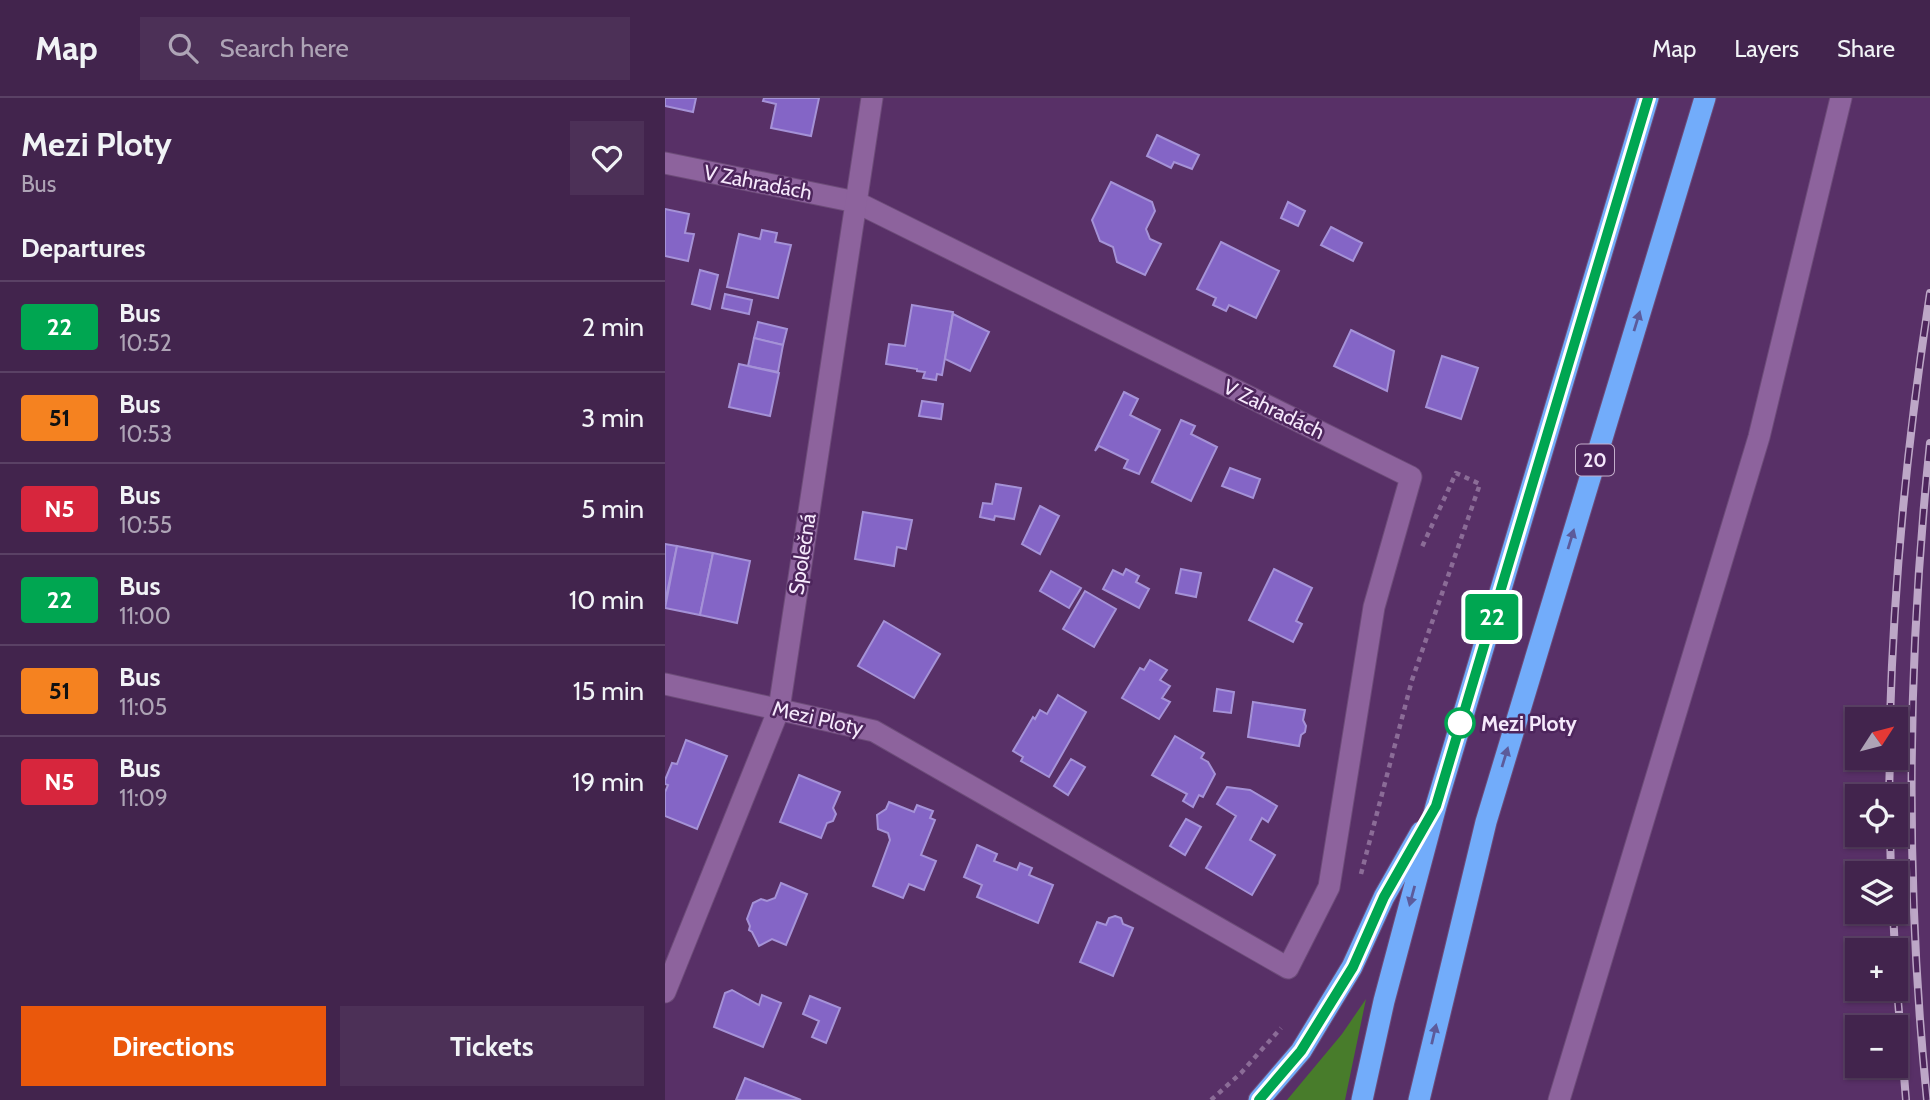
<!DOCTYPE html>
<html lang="en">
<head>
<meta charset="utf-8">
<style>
  :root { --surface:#42244d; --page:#4c3057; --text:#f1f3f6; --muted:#aea4b6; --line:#5a4165; --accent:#ea580c }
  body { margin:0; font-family:Cabin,sans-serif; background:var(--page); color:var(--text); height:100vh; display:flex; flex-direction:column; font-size:26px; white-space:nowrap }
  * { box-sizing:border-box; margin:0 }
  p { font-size:23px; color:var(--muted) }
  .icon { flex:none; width:38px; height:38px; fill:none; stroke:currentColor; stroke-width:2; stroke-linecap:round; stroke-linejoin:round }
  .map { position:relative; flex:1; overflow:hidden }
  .drawer { display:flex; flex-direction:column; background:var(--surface); width:665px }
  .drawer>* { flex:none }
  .badge { padding:0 14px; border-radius:5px; font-size:24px; line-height:46px }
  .needle { width:46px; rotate:54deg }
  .controls { position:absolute; left:1180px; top:609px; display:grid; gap:14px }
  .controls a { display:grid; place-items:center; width:63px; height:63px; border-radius:0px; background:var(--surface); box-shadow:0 2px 5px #0004,0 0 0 2px var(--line); font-size:35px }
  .map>.badge { position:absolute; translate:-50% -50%; box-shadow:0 0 0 4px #fff }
  h2 { padding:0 21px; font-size:26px; line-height:63px }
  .round { display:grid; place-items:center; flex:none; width:74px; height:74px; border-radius:0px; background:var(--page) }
  .summary { display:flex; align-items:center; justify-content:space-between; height:119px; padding:0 21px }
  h1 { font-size:33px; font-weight:700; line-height:52px }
  .cta { display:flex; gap:14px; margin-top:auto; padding:14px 21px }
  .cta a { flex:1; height:80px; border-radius:0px; background:var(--accent); color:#fff; font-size:28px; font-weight:700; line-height:80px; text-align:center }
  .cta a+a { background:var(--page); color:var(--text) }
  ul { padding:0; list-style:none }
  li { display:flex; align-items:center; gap:21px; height:91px; padding:0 21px; border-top:2px solid var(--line) }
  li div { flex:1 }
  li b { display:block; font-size:26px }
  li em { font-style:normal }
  li .badge { min-width:77px; font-weight:700; text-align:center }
  header { display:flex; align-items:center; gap:42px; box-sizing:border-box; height:98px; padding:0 35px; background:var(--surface); border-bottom:2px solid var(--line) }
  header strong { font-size:33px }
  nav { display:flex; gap:38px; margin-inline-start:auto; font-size:24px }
  .search { width:490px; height:63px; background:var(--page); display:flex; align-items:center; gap:18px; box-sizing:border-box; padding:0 24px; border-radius:0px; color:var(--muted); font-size:26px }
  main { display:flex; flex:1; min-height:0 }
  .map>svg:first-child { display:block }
  .green { fill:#487c2b }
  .building { fill:#8465c6; stroke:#a592d7; stroke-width:2 }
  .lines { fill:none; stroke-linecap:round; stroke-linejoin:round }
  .minor-casing { stroke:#6d4c79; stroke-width:23 }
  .highway-casing { stroke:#6d4c79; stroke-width:23 }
  .path { stroke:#8b6c97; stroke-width:4.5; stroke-dasharray:5 5; stroke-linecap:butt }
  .minor { stroke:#8d639d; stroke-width:21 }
  .highway { stroke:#72acfa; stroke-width:21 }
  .rail-casing { stroke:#bda7c7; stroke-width:8 }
  .rail { stroke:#4d255c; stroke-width:5; stroke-dasharray:16; stroke-linecap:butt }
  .oneway { fill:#5c5b9b }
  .line-casing { stroke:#fff; stroke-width:16 }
  .line { stroke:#00a651; stroke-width:10 }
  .stop-dot { fill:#fff; stroke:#00a651; stroke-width:3.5 }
  .labels { text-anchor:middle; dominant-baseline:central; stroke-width:5; stroke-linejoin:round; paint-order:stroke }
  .shield { fill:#4d255c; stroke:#c3aecb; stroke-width:2 }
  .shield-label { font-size:19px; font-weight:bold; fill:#f5e8fb }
  .street-label { font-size:21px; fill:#f5e8fb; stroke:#4d255c }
  .stop-label { font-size:21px; font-weight:bold; fill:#f5e8fb; stroke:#4d255c; text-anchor:start }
</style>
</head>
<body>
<header>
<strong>Map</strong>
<div class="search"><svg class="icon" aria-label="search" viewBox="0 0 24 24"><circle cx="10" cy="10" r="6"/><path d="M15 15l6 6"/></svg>Search here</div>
<nav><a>Map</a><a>Layers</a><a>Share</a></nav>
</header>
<main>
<section class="drawer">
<div class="summary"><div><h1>Mezi Ploty</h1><p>Bus</p></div><a class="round"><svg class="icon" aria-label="heart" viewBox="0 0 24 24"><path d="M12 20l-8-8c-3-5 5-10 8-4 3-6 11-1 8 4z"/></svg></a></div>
<h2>Departures</h2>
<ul>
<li><span class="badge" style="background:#00a651;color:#fff">22</span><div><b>Bus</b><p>10:52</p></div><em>2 min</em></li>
<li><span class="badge" style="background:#f58220;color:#111">51</span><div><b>Bus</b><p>10:53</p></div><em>3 min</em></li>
<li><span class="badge" style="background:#d7263d;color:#fff">N5</span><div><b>Bus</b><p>10:55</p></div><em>5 min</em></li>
<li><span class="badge" style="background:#00a651;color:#fff">22</span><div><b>Bus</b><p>11:00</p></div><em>10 min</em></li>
<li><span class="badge" style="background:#f58220;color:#111">51</span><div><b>Bus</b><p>11:05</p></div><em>15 min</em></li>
<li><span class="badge" style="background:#d7263d;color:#fff">N5</span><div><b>Bus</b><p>11:09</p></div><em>19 min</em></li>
</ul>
<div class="cta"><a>Directions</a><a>Tickets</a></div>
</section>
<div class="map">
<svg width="1265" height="1002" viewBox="0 0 1265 1002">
  <rect width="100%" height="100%" fill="#583067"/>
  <path class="green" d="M701 901 680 1002H622L677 936Z"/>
  <g class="building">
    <path d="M0 0H31L28 14 0 8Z"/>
    <path d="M99 0H154L146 38 106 30 111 6 98 3Z"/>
    <path d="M492 37 534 57 527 71 509 64 506 70 482 58Z"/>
    <path d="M446 84 487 104 490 113 481 131 485 141 496 146 480 177 452 164 448 149 435 143 427 122Z"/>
    <path d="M623 104 640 113 633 128 616 120Z"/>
    <path d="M0 111 24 116 20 135 29 136 23 163 0 158Z"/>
    <path d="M666 129 697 145 688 163 656 147Z"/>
    <path d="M97 132 112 135 110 144 126 147 113 200 62 189 74 136 95 141Z"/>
    <path d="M556 144 614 173 591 220 564 207 561 213 548 207 551 200 532 191Z"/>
    <path d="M35 172 53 177 45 211 27 206Z"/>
    <path d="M60 196 87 202 84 216 57 210Z"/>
    <path d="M247 207 288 214 277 277 272 276 271 282 258 280 260 274 252 273V271L221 266 224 246 240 248Z"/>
    <path d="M288 216 324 234 305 273 280 261Z"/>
    <path d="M93 224 122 231 118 247 89 240Z"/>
    <path d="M686 232 729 253 722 293 669 268Z"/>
    <path d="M89 240 118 247 113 274 83 268Z"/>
    <path d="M777 258 813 270 796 321 761 309Z"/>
    <path d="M74 266 114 275 105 318 64 309Z"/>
    <path d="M459 294 473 301 465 317 495 332 474 376 459 370 463 362 434 348 430 353Z"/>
    <path d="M257 303 278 306 276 321 254 318Z"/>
    <path d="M516 322 530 328 526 336 552 349 526 403 487 384Z"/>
    <path d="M565 370 595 381 588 400 557 388Z"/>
    <path d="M331 386 356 390 349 421 330 418 329 422 315 419 318 405 327 406Z"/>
    <path d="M375 408 394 418 375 456 357 446Z"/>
    <path d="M198 414 247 422 241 451 232 449 229 468 190 461Z"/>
    <path d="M0 446 12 448 0 504Z"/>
    <path d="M12 448 48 455 35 517 0 510Z"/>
    <path d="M48 455 85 463 72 525 35 517Z"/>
    <path d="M461 471 474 478 471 484 484 491 474 510 438 491 448 472 458 477Z"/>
    <path d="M516 471 536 475 531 499 511 495Z"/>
    <path d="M609 471 647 490 631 523 637 526 628 544 584 522Z"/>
    <path d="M386 473 416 490 404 510 375 493Z"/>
    <path d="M420 493 451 511 429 549 398 531Z"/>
    <path d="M219 523 275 556 249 600 193 568Z"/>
    <path d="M485 562 502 572 495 582 505 588 497 600 505 604 494 621 457 600 475 570 479 572Z"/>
    <path d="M552 591 569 594 566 615 549 613Z"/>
    <path d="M393 597 421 614 384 679 356 663 358 659 348 653 368 619 370 621 375 612 382 616Z"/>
    <path d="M588 604 640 612 638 622 641 628 640 634 636 637 634 648 583 639Z"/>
    <path d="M510 638 539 655 536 660 543 664 550 676 538 699 534 697 528 709 518 703 522 696 487 677Z"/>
    <path d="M21 642 62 658 32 731 0 718V694L3 687 0 686V682L7 665 12 666Z"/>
    <path d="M406 661 420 669 403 697 389 688Z"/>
    <path d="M134 677 175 694 168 710 171 716 168 723 162 725 156 740 115 724Z"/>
    <path d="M562 689 585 692 612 708 603 724 597 720 585 742 610 757 587 797 541 770 571 718 552 706Z"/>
    <path d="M224 704 249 714 252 707 268 713 265 720 270 722 256 757 271 763 259 792 244 786 238 800 208 788 225 742 223 735 213 731 212 717 221 711Z"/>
    <path d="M521 721 536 729 520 757 505 748Z"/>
    <path d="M312 747 332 756 329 763 352 772 355 765 367 770 364 777 388 787 373 825 312 799 317 787 299 779Z"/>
    <path d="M116 785 142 796 121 847 107 841 94 848 87 834 84 832 85 828 82 821 88 805 96 801 102 803 110 800Z"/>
    <path d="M450 818 456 820 458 826 468 830 448 878 415 864 432 824 441 827 444 820Z"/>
    <path d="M67 892 94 907 97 897 116 905 98 949 49 929 60 895Z"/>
    <path d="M145 898 175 910 161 945 147 939 154 923 138 916Z"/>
    <path d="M80 980 136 1002H71Z"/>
  </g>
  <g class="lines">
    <g class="minor-casing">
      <g id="minor">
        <path d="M0 65 191 104 746 379 709 509 664 789 623 870 209 633 0 586"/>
        <path d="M0 894 114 611 207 0"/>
        <path d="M894 1002 1094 339 1176 0"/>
      </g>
    </g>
    <g class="highway-casing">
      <g id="highway">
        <path d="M594 1002 636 953 687 869 719 799 756 734"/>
        <path d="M697 1002 719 903 771 708 983 0"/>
        <path d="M754 1002 821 724 1040 0"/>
      </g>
    </g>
    <g class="path">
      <path d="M696 776 747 582 815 386 791 375 757 449"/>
      <path d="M546 1002 576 975 616 930"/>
    </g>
    <use href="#minor" class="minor"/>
    <use href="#highway" class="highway"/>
    <g class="rail-casing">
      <g id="rail">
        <path d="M1225 621C1229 478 1243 337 1265 195"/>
        <path d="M1224 698 1225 660"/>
        <path d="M1225 737 1226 775"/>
        <path d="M1228 814 1230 852"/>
        <path d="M1230 865 1241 1002"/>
        <path d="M1262 1002C1240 783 1242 564 1265 345"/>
      </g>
    </g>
    <use href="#rail" class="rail"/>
  </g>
  <defs><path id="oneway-solid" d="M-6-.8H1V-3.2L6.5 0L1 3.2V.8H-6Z" transform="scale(1.75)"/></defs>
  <g class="oneway">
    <use href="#oneway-solid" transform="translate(972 223) rotate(-73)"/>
    <use href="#oneway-solid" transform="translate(906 441) rotate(-73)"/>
    <use href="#oneway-solid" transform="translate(840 659) rotate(-73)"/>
    <use href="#oneway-solid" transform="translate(747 798) rotate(105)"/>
    <use href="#oneway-solid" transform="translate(769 936) rotate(-77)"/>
  </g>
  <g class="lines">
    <g class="line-casing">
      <path id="line" d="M594 1002 636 953 688 869 719 799 771 708 983 0"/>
    </g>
    <use href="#line" class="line"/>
  </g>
  <circle class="stop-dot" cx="795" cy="625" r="14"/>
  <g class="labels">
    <rect class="shield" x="911" y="346.5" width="38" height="31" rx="5"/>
    <g class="shield-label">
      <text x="930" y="362">20</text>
    </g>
    <g class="street-label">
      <text transform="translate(93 84) rotate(11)">V Zahradách</text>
      <text transform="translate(609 311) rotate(26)">V Zahradách</text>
      <text transform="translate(137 456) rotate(-81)">Společná</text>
      <text transform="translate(153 620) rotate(13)">Mezi Ploty</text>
    </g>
    <g class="stop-label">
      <text x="816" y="625">Mezi Ploty</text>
    </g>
  </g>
</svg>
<div class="controls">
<a><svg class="needle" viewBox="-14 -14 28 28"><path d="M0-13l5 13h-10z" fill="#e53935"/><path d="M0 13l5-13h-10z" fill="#aea4b6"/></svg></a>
<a><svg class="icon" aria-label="locate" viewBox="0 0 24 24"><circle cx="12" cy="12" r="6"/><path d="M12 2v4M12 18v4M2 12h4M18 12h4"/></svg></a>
<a><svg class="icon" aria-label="layers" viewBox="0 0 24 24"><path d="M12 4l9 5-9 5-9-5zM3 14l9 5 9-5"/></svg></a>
<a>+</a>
<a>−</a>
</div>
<b class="badge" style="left:827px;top:519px;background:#00a651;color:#fff">22</b>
</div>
</main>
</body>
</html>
